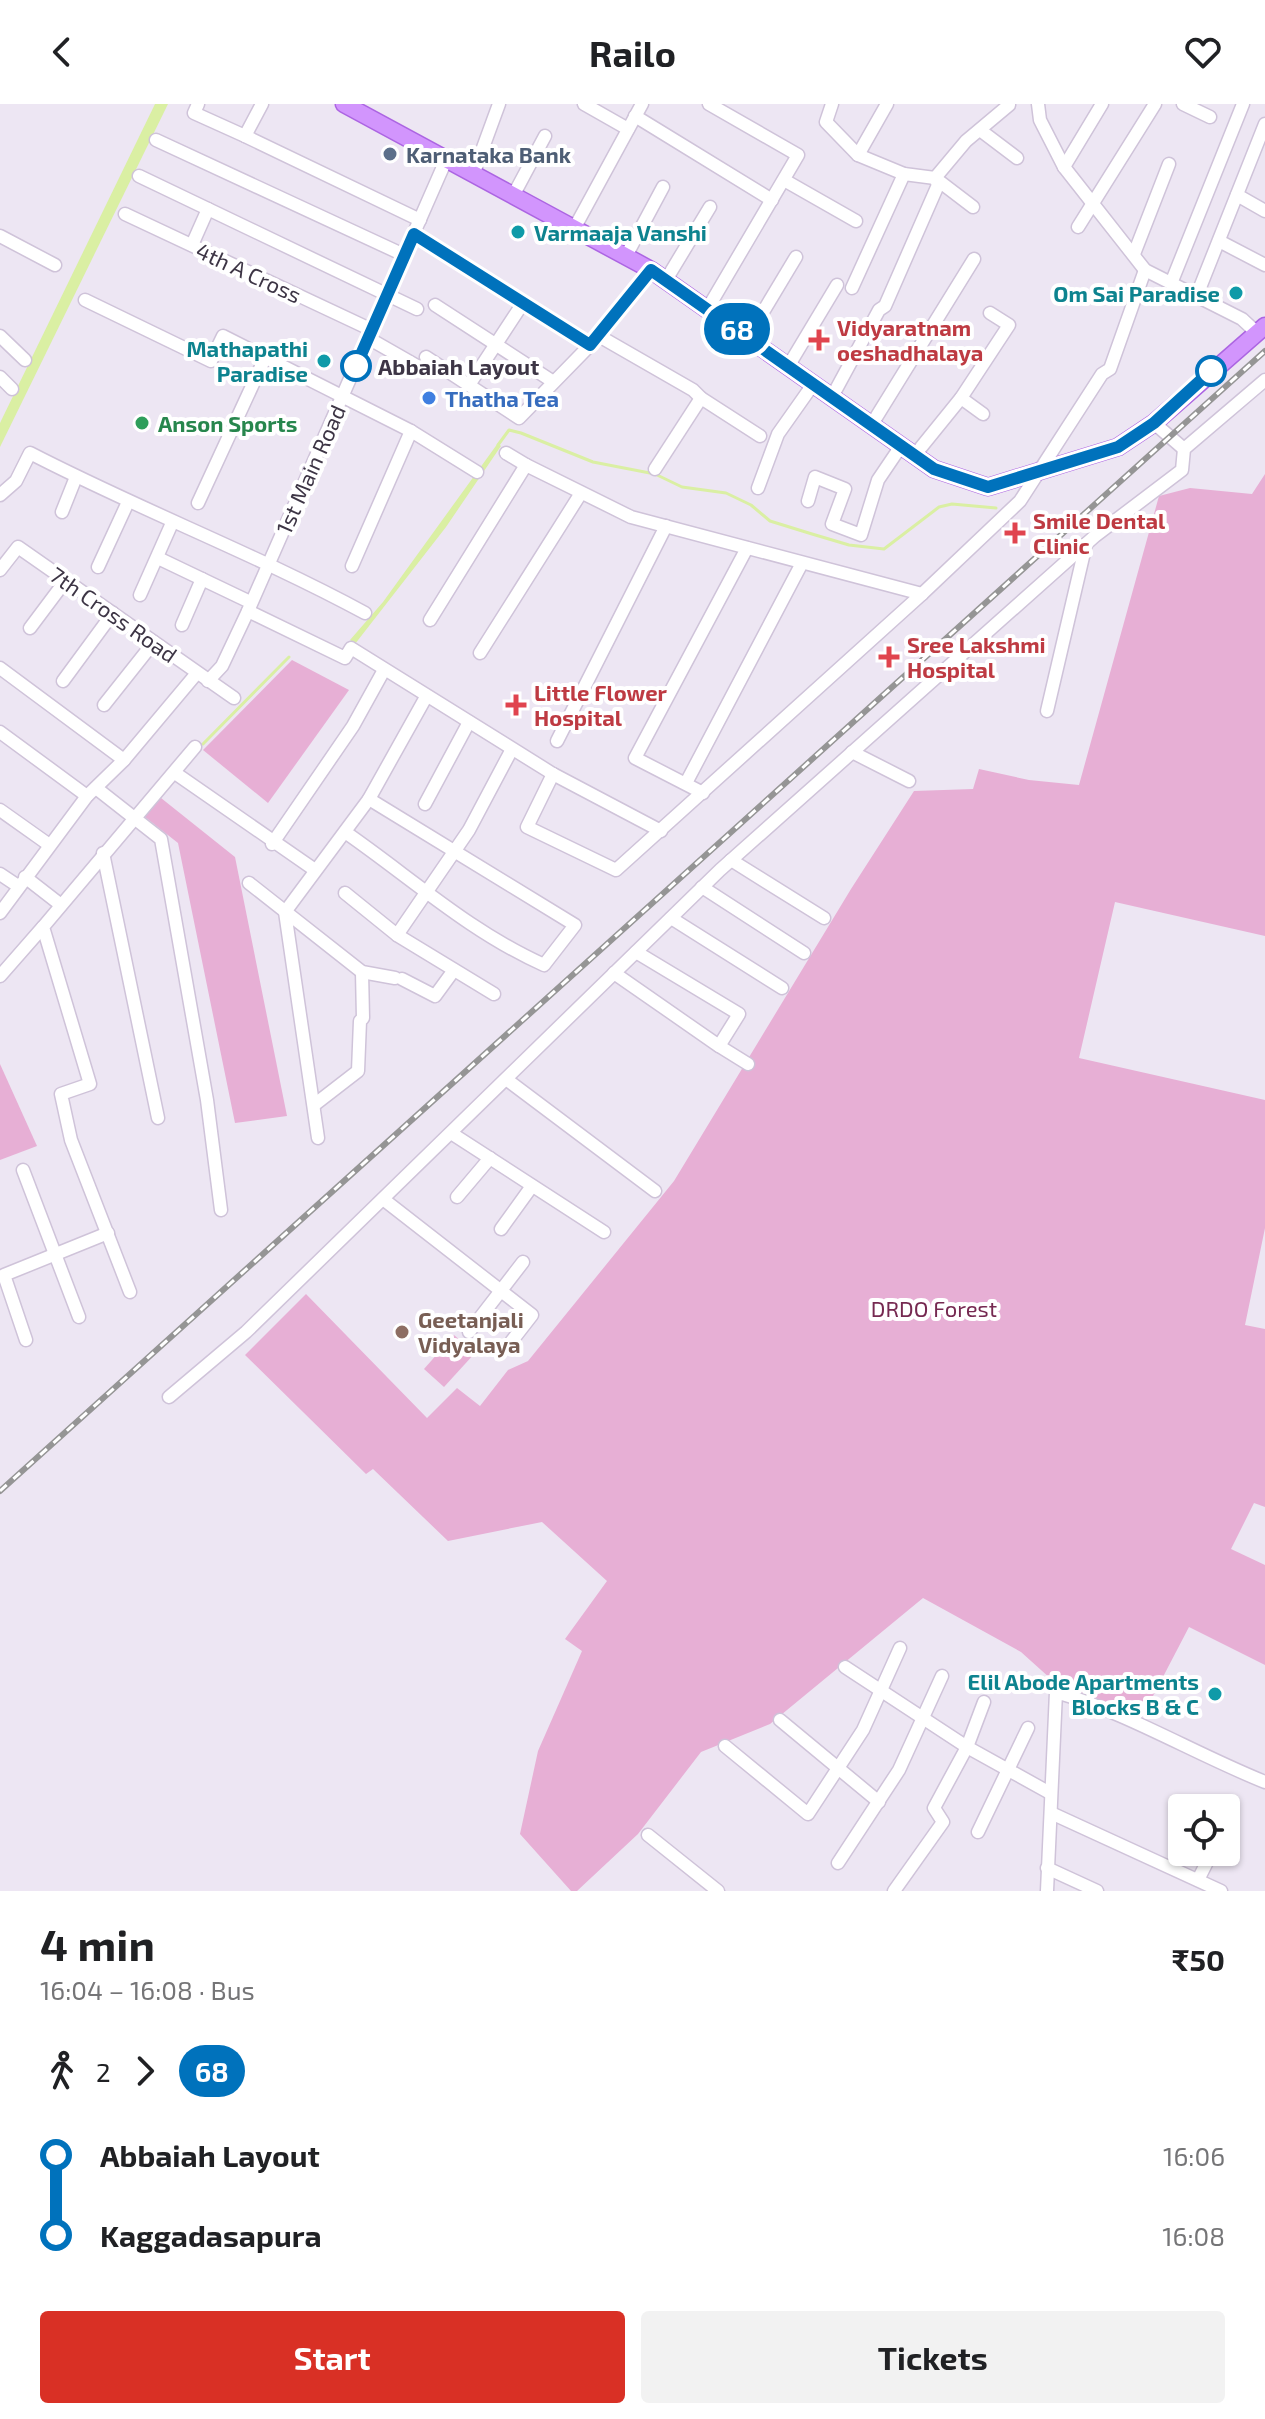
<!DOCTYPE html>
<html lang="en">
<head>
<meta charset="utf-8">
<style>
  :root { --surface:#fff; --page:#f2f2f2; --text:#202124; --muted:#757577; --accent:#d93025 }
  body { margin:0; font-family:"Exo 2",sans-serif; background:var(--page); color:var(--text); height:100vh; display:flex; flex-direction:column; font-size:30px; white-space:nowrap }
  * { box-sizing:border-box; margin:0 }
  p { font-size:26px; color:var(--muted) }
  .icon { flex:none; width:44px; height:44px; fill:none; stroke:currentColor; stroke-width:2; stroke-linecap:round; stroke-linejoin:round }
  .map { position:relative; height:1787px; overflow:hidden }
  .side { display:flex; flex-direction:column; background:var(--surface); flex:1 }
  .side>* { flex:none }
  .badge { padding:0 16px; border-radius:26px; font-size:28px; line-height:52px }
  .controls { position:absolute; left:1168px; top:1690px; display:grid; gap:16px }
  .controls a { display:grid; place-items:center; width:72px; height:72px; border-radius:8px; background:var(--surface); box-shadow:0 2px 6px #0004; font-size:40px }
  .map>.badge { position:absolute; translate:-50% -50%; box-shadow:0 0 0 4px #fff }
  .legs { display:flex; align-items:center; gap:12px; height:88px; padding:0 40px; font-size:26px }
  .legs p { margin-inline-start:auto }
  .headline { display:flex; align-items:center; justify-content:space-between; height:136px; padding:0 40px }
  h1 { font-size:44px; font-weight:700; line-height:60px }
  .primary-button { display:flex; gap:16px; margin-top:auto; padding:16px 40px }
  .primary-button a { flex:1; height:92px; border-radius:8px; background:var(--accent); color:#fff; font-size:32px; font-weight:700; line-height:92px; text-align:center }
  .primary-button a+a { background:var(--page); color:var(--text) }
  ul { padding:0 40px; list-style:none }
  li { display:flex; align-items:center; gap:28px; height:80px; font-size:30px }
  li i { display:grid; place-items:center; width:12px; height:100%; margin:0 10px; background:currentColor }
  li i::after { content:''; width:20px; height:20px; margin:-10px; border:6px solid; border-radius:50%; background:var(--surface) }
  li p { margin-inline-start:auto }
  li:first-child i { background:linear-gradient(#0000 50%,currentColor 0) }
  li:last-child i { background:linear-gradient(currentColor 50%,#0000 0) }
  header { display:flex; justify-content:space-between; align-items:center; height:104px; padding:0 40px; background:var(--surface); font-size:36px; font-weight:700 }
  .map>svg:first-child { display:block }
  .green { fill:#e7afd5 }
  .water { fill:#daefa3 }
  .lines { fill:none; stroke-linecap:round; stroke-linejoin:round }
  .stream { stroke:#daefa3; stroke-width:3 }
  .minor-casing { stroke:#cfc3d9; stroke-width:15 }
  .major-casing { stroke:#ac65e2; stroke-width:19 }
  .minor { stroke:#fff; stroke-width:12 }
  .major { stroke:#d295fd; stroke-width:16 }
  .rail-casing { stroke:#959595; stroke-width:6 }
  .rail { stroke:#fff; stroke-width:3; stroke-dasharray:9; stroke-linecap:butt }
  .line-1-casing { stroke:#fff; stroke-width:18 }
  .line-1 { stroke:#0072bc; stroke-width:12 }
  .service-dot { fill:#5c6f8a; stroke:#fff; stroke-width:3 }
  .culture-dot { fill:#0f9aa8; stroke:#fff; stroke-width:3 }
  .health-dot { fill:#e0444e; stroke:#fff; stroke-width:3 }
  .stop-1-dot { fill:#fff; stroke:#0072bc; stroke-width:4 }
  .shop-dot { fill:#3f7fe0; stroke:#fff; stroke-width:3 }
  .leisure-dot { fill:#2e9e5b; stroke:#fff; stroke-width:3 }
  .education-dot { fill:#8d6e63; stroke:#fff; stroke-width:3 }
  .labels { text-anchor:middle; dominant-baseline:central; stroke-width:8; stroke-linejoin:round; paint-order:stroke }
  .service-label { font-size:22px; font-weight:bold; fill:#4e5e75; stroke:#fff; text-anchor:start }
  .culture-label { font-size:22px; font-weight:bold; fill:#0d838f; stroke:#fff; text-anchor:end }
  .street-label { font-size:22px; fill:#3d3545; stroke:#fff }
  .health-label { font-size:22px; font-weight:bold; fill:#be3a42; stroke:#fff; text-anchor:start }
  .stop-label { font-size:22px; font-weight:bold; fill:#3d3545; stroke:#fff; text-anchor:start }
  .shop-label { font-size:22px; font-weight:bold; fill:#366cbe; stroke:#fff; text-anchor:start }
  .leisure-label { font-size:22px; font-weight:bold; fill:#27864d; stroke:#fff; text-anchor:start }
  .park-label { font-size:22px; fill:#762951; stroke:#fff }
  .education-label { font-size:22px; font-weight:bold; fill:#785e54; stroke:#fff; text-anchor:start }
</style>
</head>
<body>
<header><svg class="icon" aria-label="back" viewBox="0 0 24 24"><path d="M15 5l-7 7 7 7"/></svg>Railo<svg class="icon" aria-label="heart" viewBox="0 0 24 24"><path d="M12 20l-8-8c-3-5 5-10 8-4 3-6 11-1 8 4z"/></svg></header>
<div class="map">
<svg width="1265" height="1787" viewBox="0 0 1265 1787">
  <rect width="100%" height="100%" fill="#ede6f3"/>
  <g class="green">
    <path d="M1265 370V832L1115 798 1079 954 1265 996V1124L1245 1221 1265 1225V1403L1254 1399 1231 1445 1265 1461V1561L1189 1523 1141 1615 1051 1575 1021 1548 923 1494 770 1620 701 1648 638 1730 577 1787H571L520 1730 538 1647 582 1547 565 1535 607 1477 542 1418 448 1437 373 1365 366 1370 245 1251 306 1190 427 1314 457 1284 480 1302 508 1266 528 1257 674 1077 851 785 914 687 973 685 979 665 1029 676 1079 681 1159 392 1190 384 1252 390Z"/>
    <path d="M292 556 349 586 268 699 203 646Z"/>
    <path d="M161 694 235 753 287 1012 235 1019 178 739 145 713Z"/>
    <path d="M0 960 37 1042 0 1056Z"/>
    <path d="M454 1231 475 1249 444 1283 424 1265Z"/>
  </g>
  <g class="water">
    <path d="M155 0H168L0 343V319Z"/>
    <path d="M498 339 501 342 446 423 355 540 350 536 383 498Z"/>
  </g>
  <g class="lines">
    <g class="stream">
      <path d="M498 341 509 326 521 329 593 358 655 370 682 383 726 389 751 401 770 417 812 430 849 441 884 445 939 403 952 400 996 404"/>
      <path d="M203 640 289 553"/>
    </g>
    <g class="minor-casing">
      <g id="minor">
        <path d="M198 0 194 9 245 32"/>
        <path d="M262 0 245 32 420 116"/>
        <path d="M584 0 628 25"/>
        <path d="M832 0 826 18 858 51 904 70 935 74 973 103"/>
        <path d="M1038 0 1040 16 1064 63 1145 166 1242 215 1257 229"/>
        <path d="M1183 0 1210 13"/>
        <path d="M635 12 772 96"/>
        <path d="M980 26 1017 54"/>
        <path d="M156 36 404 151"/>
        <path d="M858 51 887 0"/>
        <path d="M1064 63 1102 0"/>
        <path d="M473 71 499 0"/>
        <path d="M139 72 417 205"/>
        <path d="M784 76 856 117"/>
        <path d="M1237 91 1265 107"/>
        <path d="M513 92 545 32"/>
        <path d="M125 110 372 226"/>
        <path d="M575 123 642 0"/>
        <path d="M1078 123 1155 0"/>
        <path d="M414 130 590 241"/>
        <path d="M0 132 55 161"/>
        <path d="M1219 137 1265 161"/>
        <path d="M192 141 208 105"/>
        <path d="M1134 150 1169 60"/>
        <path d="M626 152 663 83"/>
        <path d="M666 176 710 103"/>
        <path d="M1172 177 1243 0"/>
        <path d="M852 184 904 70"/>
        <path d="M1197 191 1265 20"/>
        <path d="M85 196 211 257 223 232 411 327 477 368"/>
        <path d="M435 201 552 277"/>
        <path d="M708 204 798 51 709 0"/>
        <path d="M0 232 25 256"/>
        <path d="M599 232 693 286 701 294 760 332"/>
        <path d="M748 233 796 153"/>
        <path d="M368 234 417 262"/>
        <path d="M426 253 519 314 599 232 651 166"/>
        <path d="M789 261 837 181"/>
        <path d="M0 273 12 285"/>
        <path d="M469 281 523 199"/>
        <path d="M833 291 879 206 885 202 938 81 935 74 966 37 1009 1"/>
        <path d="M961 294 983 310"/>
        <path d="M1154 319 1184 345"/>
        <path d="M872 320 974 155"/>
        <path d="M506 349 526 361"/>
        <path d="M914 352 961 294 1009 221 990 209"/>
        <path d="M655 365 701 294"/>
        <path d="M758 384 778 330 814 279"/>
        <path d="M0 391 16 377 30 349C140 406 256 450 365 509"/>
        <path d="M808 397 815 373 845 385 832 420 861 431 878 376 901 342"/>
        <path d="M198 399 265 254"/>
        <path d="M62 408 76 373"/>
        <path d="M158 454 250 498"/>
        <path d="M352 462 411 327"/>
        <path d="M98 463 128 398"/>
        <path d="M0 466 18 443 234 594"/>
        <path d="M140 491 172 419"/>
        <path d="M248 507 345 554 351 544 553 670 661 727"/>
        <path d="M430 516 526 361 631 413 922 490"/>
        <path d="M182 521 202 475"/>
        <path d="M30 524 66 476"/>
        <path d="M480 549 581 389"/>
        <path d="M0 564 124 656"/>
        <path d="M63 577 113 509"/>
        <path d="M208 577 222 562 248 507 446 56"/>
        <path d="M104 601 154 538"/>
        <path d="M1047 607 1086 440"/>
        <path d="M0 628 87 692"/>
        <path d="M557 637 666 422"/>
        <path d="M852 648 909 677"/>
        <path d="M175 669 315 766"/>
        <path d="M553 670 527 723 616 766 922 490 1020 397 1102 270 1110 265 1145 166"/>
        <path d="M686 679 802 459"/>
        <path d="M96 684 161 735 207 996 221 1106"/>
        <path d="M703 689 635 654 747 444"/>
        <path d="M425 700 469 618"/>
        <path d="M0 706 48 740"/>
        <path d="M345 728C410 773 470 828 544 861L575 821 369 695"/>
        <path d="M272 740 353 622 384 566"/>
        <path d="M103 749 158 1014"/>
        <path d="M731 756 824 814"/>
        <path d="M0 770 18 782"/>
        <path d="M25 773 61 801"/>
        <path d="M249 779 362 868 395 874"/>
        <path d="M702 783 804 849"/>
        <path d="M345 789 397 831 494 890"/>
        <path d="M0 809 87 692 124 656 197 569"/>
        <path d="M671 814 782 884"/>
        <path d="M397 831 469 726 512 645"/>
        <path d="M636 848 739 910 719 942 748 960"/>
        <path d="M614 869 719 942"/>
        <path d="M0 872 43 823"/>
        <path d="M402 875 435 892 454 866"/>
        <path d="M506 975 655 1087"/>
        <path d="M314 1001 358 967 360 917 363 914 362 868"/>
        <path d="M451 1029 604 1128"/>
        <path d="M318 1034 285 808 369 695 426 593"/>
        <path d="M23 1066 79 1213"/>
        <path d="M457 1093 490 1054"/>
        <path d="M383 1095 532 1211 511 1238"/>
        <path d="M501 1125 532 1082"/>
        <path d="M130 1188 71 1036 61 990 90 980 43 823 195 643"/>
        <path d="M469 1228 523 1158"/>
        <path d="M26 1236 4 1171 108 1129"/>
        <path d="M169 1293 246 1228 720 766 1095 432 1182 366 1184 345 1265 276"/>
        <path d="M845 1563 967 1643 1050 1689"/>
        <path d="M780 1616 879 1698"/>
        <path d="M725 1642 808 1710 863 1626 900 1544"/>
        <path d="M1051 1709 1221 1787"/>
        <path d="M1226 1720 1229 1714"/>
        <path d="M978 1728 1028 1624"/>
        <path d="M648 1731 718 1787"/>
        <path d="M838 1759 899 1666 942 1572"/>
        <path d="M1047 1764 1097 1787"/>
        <path d="M1198 1776 1212 1748"/>
        <path d="M894 1787 943 1718 934 1704 967 1643 984 1598"/>
        <path d="M1047 1787 1056 1588C1128 1609 1195 1650 1265 1678"/>
      </g>
    </g>
    <g class="major-casing">
      <path id="major" d="M344 0 651 166 934 365 988 383 1118 343 1154 319 1265 222"/>
    </g>
    <use href="#minor" class="minor"/>
    <use href="#major" class="major"/>
    <g class="rail-casing">
      <path id="rail" d="M0 1387 1265 247"/>
    </g>
    <use href="#rail" class="rail"/>
  </g>
  <g class="lines">
    <g class="line-1-casing">
      <path id="line-1" d="M356 262 414 130 590 241 651 166 934 365 988 383 1118 343 1154 319 1211 267"/>
    </g>
    <use href="#line-1" class="line-1"/>
  </g>
  <circle class="service-dot" cx="390" cy="50" r="8"/>
  <g class="culture-dot">
    <circle cx="518" cy="128" r="8"/>
    <circle cx="1236" cy="189" r="8"/>
    <circle cx="324" cy="257" r="8"/>
    <circle cx="1215" cy="1590" r="8"/>
  </g>
  <g class="health-dot">
    <path d="M815 224h8v8h8v8h-8v8h-8v-8h-8v-8h8z"/>
    <path d="M1011 417h8v8h8v8h-8v8h-8v-8h-8v-8h8z"/>
    <path d="M885 541h8v8h8v8h-8v8h-8v-8h-8v-8h8z"/>
    <path d="M512 589h8v8h8v8h-8v8h-8v-8h-8v-8h8z"/>
  </g>
  <g class="stop-1-dot">
    <circle cx="356" cy="262" r="14"/>
    <circle cx="1211" cy="267" r="14"/>
  </g>
  <circle class="shop-dot" cx="429" cy="294" r="8"/>
  <circle class="leisure-dot" cx="142" cy="319" r="8"/>
  <circle class="education-dot" cx="402" cy="1228" r="8"/>
  <g class="labels">
    <g class="service-label">
      <text x="406" y="50">Karnataka Bank</text>
    </g>
    <g class="culture-label">
      <text x="534" y="128" text-anchor="start">Varmaaja Vanshi</text>
      <text x="1220" y="189">Om Sai Paradise</text>
      <text x="308" y="244">Mathapathi<tspan x="308" dy="25">Paradise</tspan></text>
      <text x="1199" y="1577">Elil Abode Apartments<tspan x="1199" dy="25">Blocks B &amp; C</tspan></text>
    </g>
    <g class="street-label">
      <text transform="translate(249 168) rotate(25)">4th A Cross</text>
      <text transform="translate(310 365) rotate(-66)">1st Main Road</text>
      <text transform="translate(114 510) rotate(35)">7th Cross Road</text>
    </g>
    <g class="health-label">
      <text x="837" y="223">Vidyaratnam<tspan x="837" dy="25">oeshadhalaya</tspan></text>
      <text x="1033" y="416">Smile Dental<tspan x="1033" dy="25">Clinic</tspan></text>
      <text x="907" y="540">Sree Lakshmi<tspan x="907" dy="25">Hospital</tspan></text>
      <text x="534" y="588">Little Flower<tspan x="534" dy="25">Hospital</tspan></text>
    </g>
    <g class="stop-label">
      <text x="378" y="262">Abbaiah Layout</text>
    </g>
    <g class="shop-label">
      <text x="445" y="294">Thatha Tea</text>
    </g>
    <g class="leisure-label">
      <text x="158" y="319">Anson Sports</text>
    </g>
    <g class="park-label">
      <text x="934" y="1204">DRDO Forest</text>
    </g>
    <g class="education-label">
      <text x="418" y="1215">Geetanjali<tspan x="418" dy="25">Vidyalaya</tspan></text>
    </g>
  </g>
</svg>
<div class="controls">
<a><svg class="icon" aria-label="locate" viewBox="0 0 24 24"><circle cx="12" cy="12" r="6"/><path d="M12 2v4M12 18v4M2 12h4M18 12h4"/></svg></a>
</div>
<b class="badge" style="left:737px;top:225px;background:#0072bc;color:#fff">68</b>
</div>
<section class="side">
<div class="headline"><div><h1>4 min</h1><p>16:04 – 16:08 · Bus</p></div><b>₹50</b></div>
<div class="legs"><svg class="icon" aria-label="walk" viewBox="0 0 24 24"><circle cx="13" cy="4" r="2"/><path d="M13 8l-2 6 4 7M11 14l-3 7M7 12l3-4h3l4 4"/></svg>2<svg class="icon" aria-label="forward" viewBox="0 0 24 24"><path d="M9 5l7 7-7 7"/></svg><b class="badge" style="background:#0072bc;color:#fff">68</b></div>
<ul>
<li><i style="color:#0072bc"></i><b>Abbaiah Layout</b><p>16:06</p></li>
<li><i style="color:#0072bc"></i><b>Kaggadasapura</b><p>16:08</p></li>
</ul>
<div class="primary-button"><a>Start</a><a>Tickets</a></div>
</section>
</body>
</html>
